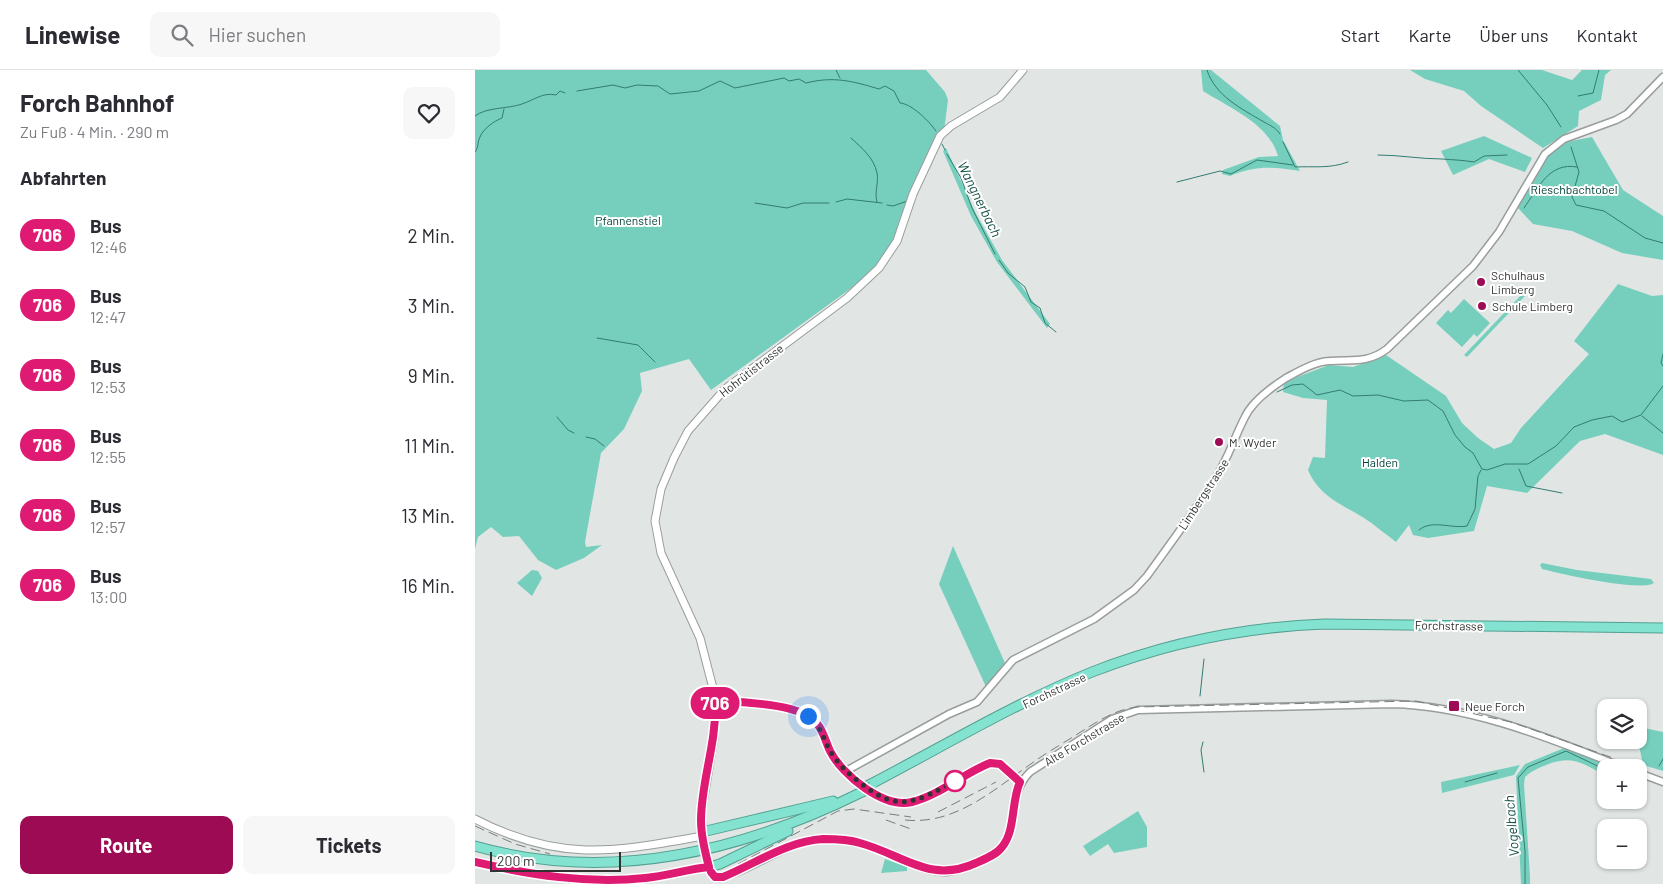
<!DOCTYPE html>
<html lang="de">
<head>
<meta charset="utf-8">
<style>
  :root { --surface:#fff; --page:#f7f7f7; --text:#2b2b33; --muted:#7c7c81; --line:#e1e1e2; --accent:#9e0b55 }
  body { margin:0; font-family:Barlow,sans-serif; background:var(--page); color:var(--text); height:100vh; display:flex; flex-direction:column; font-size:19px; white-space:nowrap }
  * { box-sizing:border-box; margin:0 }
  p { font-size:16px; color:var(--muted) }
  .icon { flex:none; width:28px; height:28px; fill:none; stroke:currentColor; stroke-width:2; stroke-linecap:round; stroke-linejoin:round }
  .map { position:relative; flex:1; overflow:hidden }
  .side { display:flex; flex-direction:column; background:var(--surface); width:475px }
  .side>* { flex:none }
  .badge { padding:0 10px; border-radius:16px; font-size:18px; line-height:32px }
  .buttons { position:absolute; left:1122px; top:629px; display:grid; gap:10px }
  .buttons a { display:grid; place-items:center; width:50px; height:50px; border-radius:10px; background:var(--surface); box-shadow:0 1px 4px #0004; font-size:25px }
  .scale { position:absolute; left:15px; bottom:12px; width:131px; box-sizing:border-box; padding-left:5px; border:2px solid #313332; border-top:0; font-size:14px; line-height:18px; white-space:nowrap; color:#313332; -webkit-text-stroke:4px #fff; paint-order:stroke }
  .you { position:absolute; width:25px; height:25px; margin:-12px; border:4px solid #fff; border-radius:50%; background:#1a73e8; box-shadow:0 0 0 8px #1a73e833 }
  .map>.badge { position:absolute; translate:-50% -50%; box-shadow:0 0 0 2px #fff }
  h2 { padding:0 20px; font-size:19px; line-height:45px }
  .round { display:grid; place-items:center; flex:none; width:52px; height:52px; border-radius:10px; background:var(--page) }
  .summary { display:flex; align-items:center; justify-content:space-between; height:85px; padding:0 20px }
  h1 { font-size:24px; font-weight:700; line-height:38px }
  .cta { display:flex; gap:10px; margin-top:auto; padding:10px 20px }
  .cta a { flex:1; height:58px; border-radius:10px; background:var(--accent); color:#fff; font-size:20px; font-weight:700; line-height:58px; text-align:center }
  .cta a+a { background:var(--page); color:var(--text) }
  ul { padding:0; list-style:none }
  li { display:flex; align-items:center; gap:15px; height:70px; padding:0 20px }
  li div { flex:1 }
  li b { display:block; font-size:19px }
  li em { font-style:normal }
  li .badge { min-width:55px; font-weight:700; text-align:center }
  header { display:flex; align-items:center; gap:30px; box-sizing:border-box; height:70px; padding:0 25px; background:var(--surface); border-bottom:1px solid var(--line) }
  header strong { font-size:24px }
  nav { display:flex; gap:28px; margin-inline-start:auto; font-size:18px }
  .search { width:350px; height:45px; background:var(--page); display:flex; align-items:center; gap:12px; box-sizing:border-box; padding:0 18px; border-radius:10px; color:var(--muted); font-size:19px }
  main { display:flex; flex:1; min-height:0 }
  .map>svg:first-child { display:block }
  .green { fill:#76cfbd }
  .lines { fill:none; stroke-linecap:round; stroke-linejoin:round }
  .stream { stroke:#327d70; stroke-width:1 }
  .tertiary-casing { stroke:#999d9c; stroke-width:9 }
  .secondary-casing { stroke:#999d9c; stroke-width:9 }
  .trunk-casing { stroke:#53a091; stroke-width:11 }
  .tertiary { stroke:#fff; stroke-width:6 }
  .secondary { stroke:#fff; stroke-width:7 }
  .trunk { stroke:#84e2d0; stroke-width:9 }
  .rail { stroke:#797d7c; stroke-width:1; stroke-dasharray:10 5; stroke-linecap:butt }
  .tertiary-bridge-casing { stroke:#999d9c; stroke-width:9; stroke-linecap:butt }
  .secondary-bridge-casing { stroke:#999d9c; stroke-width:9; stroke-linecap:butt }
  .trunk-bridge-casing { stroke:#53a091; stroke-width:11; stroke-linecap:butt }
  .tertiary-bridge { stroke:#fff; stroke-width:6 }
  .secondary-bridge { stroke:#fff; stroke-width:7 }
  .trunk-bridge { stroke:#84e2d0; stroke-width:9 }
  .line-casing { stroke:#fff; stroke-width:11 }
  .line { stroke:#de1a72; stroke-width:8 }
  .walk { stroke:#313332; stroke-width:5; stroke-dasharray:0 9 }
  .poi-dot { fill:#9e0b55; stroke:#fff; stroke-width:2 }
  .stop-dot { fill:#fff; stroke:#de1a72; stroke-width:2.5 }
  .labels { text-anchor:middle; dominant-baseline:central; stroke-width:4; stroke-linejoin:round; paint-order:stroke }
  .park-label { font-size:12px; fill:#014339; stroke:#fff }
  .poi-label { font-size:12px; fill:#313332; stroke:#fff; text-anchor:start }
  .street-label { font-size:12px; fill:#313332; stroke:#fff }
  .water-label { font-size:14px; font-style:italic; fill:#134f45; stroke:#fff }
</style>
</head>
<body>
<header>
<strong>Linewise</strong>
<div class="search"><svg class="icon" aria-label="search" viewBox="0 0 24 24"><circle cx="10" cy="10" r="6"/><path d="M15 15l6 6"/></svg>Hier suchen</div>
<nav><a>Start</a><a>Karte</a><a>Über uns</a><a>Kontakt</a></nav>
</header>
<main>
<section class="side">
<div class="summary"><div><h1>Forch Bahnhof</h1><p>Zu Fuß · 4 Min. · 290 m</p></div><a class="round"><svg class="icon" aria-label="heart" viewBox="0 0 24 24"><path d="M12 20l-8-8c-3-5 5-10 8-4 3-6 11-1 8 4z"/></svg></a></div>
<h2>Abfahrten</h2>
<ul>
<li><span class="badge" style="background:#de1a72;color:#fff">706</span><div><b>Bus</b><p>12:46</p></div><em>2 Min.</em></li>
<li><span class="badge" style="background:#de1a72;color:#fff">706</span><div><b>Bus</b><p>12:47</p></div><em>3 Min.</em></li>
<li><span class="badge" style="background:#de1a72;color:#fff">706</span><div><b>Bus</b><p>12:53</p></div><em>9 Min.</em></li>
<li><span class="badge" style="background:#de1a72;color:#fff">706</span><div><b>Bus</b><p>12:55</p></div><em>11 Min.</em></li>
<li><span class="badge" style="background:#de1a72;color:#fff">706</span><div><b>Bus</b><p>12:57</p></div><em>13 Min.</em></li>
<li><span class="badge" style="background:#de1a72;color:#fff">706</span><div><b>Bus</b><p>13:00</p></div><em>16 Min.</em></li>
</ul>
<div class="cta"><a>Route</a><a>Tickets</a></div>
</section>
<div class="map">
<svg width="1188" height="814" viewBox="0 0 1188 814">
  <rect width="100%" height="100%" fill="#e1e6e5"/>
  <g class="green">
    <path d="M0 0H451L470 22 473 30 469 61 457 79 422 171 397 203 236 320 214 289 165 303 167 321 149 359 126 383 110 472 111 477 127 475 109 488 81 500 63 490 44 466 28 467 16 457 3 467 0 479Z"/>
    <path d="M726 0H736L805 56 808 70 825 101C797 97 782 95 755 106L747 104 748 100 784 87 803 86C794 54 755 38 728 21Z"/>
    <path d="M935 0H1067L1097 10 1107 0H1136L1130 5 1126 30 1104 41 1103 56 1068 78 1006 36 989 21 950 9Z"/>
    <path d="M1009 66 1057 88 1050 102 1014 89 978 105 966 81Z"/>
    <path d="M1117 67 1148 120 1188 146V190L1147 183 1097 161 1058 154 1042 137 1071 87 1091 72Z"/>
    <path d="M471 78 501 144 527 190 575 254 572 258 522 192 496 146 468 81Z"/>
    <path d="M1143 214 1177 226 1188 225V385L1130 364 1105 371 1052 423 1012 416 999 461 953 468 938 465 934 455 921 472C910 464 900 455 889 448 866 434 844 426 833 400L838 387 850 388 852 330 828 328 808 322 809 312 854 295 878 297 911 285 971 326 987 353 1003 368 1019 379 1036 373 1046 358 1114 284 1099 271Z"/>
    <path d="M1050 221 1053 223 992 287 989 285Z"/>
    <path d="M989 229 1015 253 1002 267 999 264 987 277 961 253 973 240 976 243Z"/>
    <path d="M478 476 530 593 512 619 464 514Z"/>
    <path d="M1067 493 1102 500 1176 509 1179 513C1166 522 1085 504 1067 499L1065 495Z"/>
    <path d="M57 500 63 501 67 508 57 526 42 513Z"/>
    <path d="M1164 657 1188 662V701L1168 695 1163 670Z"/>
    <path d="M1089 678 1137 697 1131 698V705C1106 694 1099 684 1071 695 1064 698 1056 701 1050 707L1049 714 1055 806V814H1046L1041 706 1050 694Z"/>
    <path d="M1045 695 1039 705 967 723 966 712Z"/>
    <path d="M663 741 672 757V777L639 783 633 774 615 786 608 776Z"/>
    <path d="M410 789 432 797V801L406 803Z"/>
  </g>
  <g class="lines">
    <g class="stream">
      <path d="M361 0 365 8"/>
      <path d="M732 0C740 26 767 39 789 52 796 56 800 57 805 64"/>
      <path d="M1043 0 1072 35 1086 57"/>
      <path d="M102 21 138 15 150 18 162 15 183 16 195 24 224 21 245 11 260 18 309 8 314 11 324 9 331 13C359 6 377 11 404 19L410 16 419 21 425 33C437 34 454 51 461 61"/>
      <path d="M1103 26 1118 23 1124 0"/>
      <path d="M0 46C11 37 33 39 47 34 59 30 68 22 81 25L85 21 90 23"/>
      <path d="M376 68C387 78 399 88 402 103 404 113 399 122 402 132"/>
      <path d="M808 72 820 97C839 96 854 99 873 92"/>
      <path d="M467 74 470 80"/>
      <path d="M1096 77 1104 102 1097 127 1101 135 1129 141 1170 168 1188 173"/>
      <path d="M0 82C4 77 2 73 5 67 8 59 19 51 27 48L29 39"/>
      <path d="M472 84 486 108 497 138 520 184"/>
      <path d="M903 85C925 85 945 89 967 89 979 90 987 90 999 92L1009 86 1032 85"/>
      <path d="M702 112 745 101 756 104 782 90 818 95"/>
      <path d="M361 132 372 129 407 133"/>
      <path d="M280 133 312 138 328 133H354"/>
      <path d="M412 135 418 136 432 131"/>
      <path d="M1049 138C1064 117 1074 92 1102 97"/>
      <path d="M524 190 533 203 550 217 556 232 565 238 570 253 581 262"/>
      <path d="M122 268 163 275 180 292"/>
      <path d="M1188 284 1186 293 1188 296"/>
      <path d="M802 322 817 315 828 314 842 325 865 320 878 326 903 325 929 331 953 330 968 341 980 365 990 377 998 383 1007 399 1012 400 1030 394H1053L1081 376 1099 357 1117 350 1137 346 1147 352 1166 345 1188 316"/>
      <path d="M1167 346 1188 363"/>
      <path d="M82 347 93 360 99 363"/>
      <path d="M111 367 120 369 129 376"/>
      <path d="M1044 399 1051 416 1087 423"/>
      <path d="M944 460C957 449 976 459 992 456L1000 439 1003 406 1006 400"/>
      <path d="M725 626 729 589"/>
      <path d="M728 672 726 680 729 702"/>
      <path d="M1184 696 1188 689"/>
      <path d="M990 712 1022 703"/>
      <path d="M1050 814V781L1043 708 1053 697 1091 681 1131 700"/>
    </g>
    <g class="tertiary-casing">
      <g id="tertiary">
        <path d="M240 632C263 631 314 634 333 646 347 654 349 668 355 681 367 705 409 739 437 732 465 725 489 704 515 693L525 694 533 701"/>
        <path d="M371 701 474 644 502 632 538 590 619 549 659 520 672 506C695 474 719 442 740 409 753 389 759 368 770 347 777 332 797 317 811 308 824 301 839 292 854 291 876 289 892 294 912 279L998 196 1024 162 1070 84 1089 69 1141 50 1152 44 1188 7"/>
        <path d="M1164 703 1188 712"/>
        <path d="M234 797 238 805 244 808C280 800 309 771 347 769 375 768 398 777 424 788 438 794 454 802 471 802 482 801 493 796 503 792 511 788 520 784 526 778 544 760 530 727 555 702L637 649 663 640 917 634C998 636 1076 669 1150 698"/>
      </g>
    </g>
    <g class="secondary-casing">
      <g id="secondary">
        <path d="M0 749C85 793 139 782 228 766"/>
        <path d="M229 772 226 745 239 668V622L225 568 186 483 180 451 186 419 199 388 213 361 250 319 372 228 404 198 422 171 438 124 465 66 476 56 525 27 548 0"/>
        <path d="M0 792C59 806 117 814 178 807 197 805 215 798 234 797V794"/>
      </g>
    </g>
    <g class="trunk-casing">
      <g id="trunk">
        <path d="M394 715C467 677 540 633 617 602 691 573 770 557 850 554L1188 558"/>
        <path d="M227 762 358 731"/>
        <path d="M0 776C133 814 266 782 387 722"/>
        <path d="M234 797 245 794 313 761"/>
      </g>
    </g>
    <use href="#tertiary" class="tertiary"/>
    <use href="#secondary" class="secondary"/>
    <use href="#trunk" class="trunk"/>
    <g class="rail">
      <path d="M463 742 521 712"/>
      <path d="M411 750 436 759"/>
      <path d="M430 750C479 755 516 722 553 696 569 684 587 674 604 663 623 651 641 639 663 637L941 631 1036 652 1141 689"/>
      <path d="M0 756 40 774 75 784"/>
      <path d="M263 794 363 741 379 739 436 747"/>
    </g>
    <g class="tertiary-bridge-casing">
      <path id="tertiary-bridge" d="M533 701 545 711"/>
    </g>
    <g class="secondary-bridge-casing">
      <path id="secondary-bridge" d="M229 772 233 792"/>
    </g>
    <g class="trunk-bridge-casing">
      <path id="trunk-bridge" d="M387 722 397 717"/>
    </g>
    <use href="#tertiary-bridge" class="tertiary-bridge"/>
    <use href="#secondary-bridge" class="secondary-bridge"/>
    <use href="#trunk-bridge" class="trunk-bridge"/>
  </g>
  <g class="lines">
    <g class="line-casing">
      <path id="line" d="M0 792C56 805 112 814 170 808 192 806 213 799 234 797 230 782 226 766 226 751 226 711 242 673 240 632 263 631 314 634 333 646 347 654 349 668 355 681 367 705 409 739 437 732 465 725 489 703 515 693L525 694 545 712C536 731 541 760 527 777 521 785 510 789 501 793 455 814 429 785 385 773 373 769 360 769 348 769 312 771 280 794 248 807H240L236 802"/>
    </g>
    <use href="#line" class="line"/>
    <path class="walk" d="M333 646C347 656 348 670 357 684 365 696 375 705 387 714 424 744 443 731 480 711"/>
  </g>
  <g class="poi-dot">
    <circle cx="1006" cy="212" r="5"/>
    <circle cx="1007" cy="236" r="5"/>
    <circle cx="744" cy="372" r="5"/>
    <rect x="973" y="630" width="12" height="12" rx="2.5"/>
  </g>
  <circle class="stop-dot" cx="480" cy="711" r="10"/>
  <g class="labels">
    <g class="park-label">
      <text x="1099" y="119">Rieschbachtobel</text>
      <text x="153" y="150">Pfannenstiel</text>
      <text x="905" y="392">Halden</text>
    </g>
    <g class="poi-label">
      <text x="1016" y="205">Schulhaus<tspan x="1016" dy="14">Limberg</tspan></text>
      <text x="1017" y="236">Schule Limberg</text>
      <text x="754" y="372">M. Wyder</text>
      <text x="990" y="636">Neue Forch</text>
    </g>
    <g class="street-label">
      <text transform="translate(276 300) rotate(-38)">Hohrütistrasse</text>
      <text transform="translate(728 424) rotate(-57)">Limbergstrasse</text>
      <text transform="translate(974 555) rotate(1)">Forchstrasse</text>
      <text transform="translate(579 620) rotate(-25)">Forchstrasse</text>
      <text transform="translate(609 669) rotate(-31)">Alte Forchstrasse</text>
    </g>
    <g class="water-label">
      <text transform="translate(505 129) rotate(64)">Wangnerbach</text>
      <text transform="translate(1036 756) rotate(-95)">Vogelbach</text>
    </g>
  </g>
</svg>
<div class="buttons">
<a><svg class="icon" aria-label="layers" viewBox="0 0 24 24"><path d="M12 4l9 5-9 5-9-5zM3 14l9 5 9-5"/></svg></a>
<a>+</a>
<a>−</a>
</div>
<div class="scale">200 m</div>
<div class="you" style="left:333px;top:646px"></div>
<b class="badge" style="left:240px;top:633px;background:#de1a72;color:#fff">706</b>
</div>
</main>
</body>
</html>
